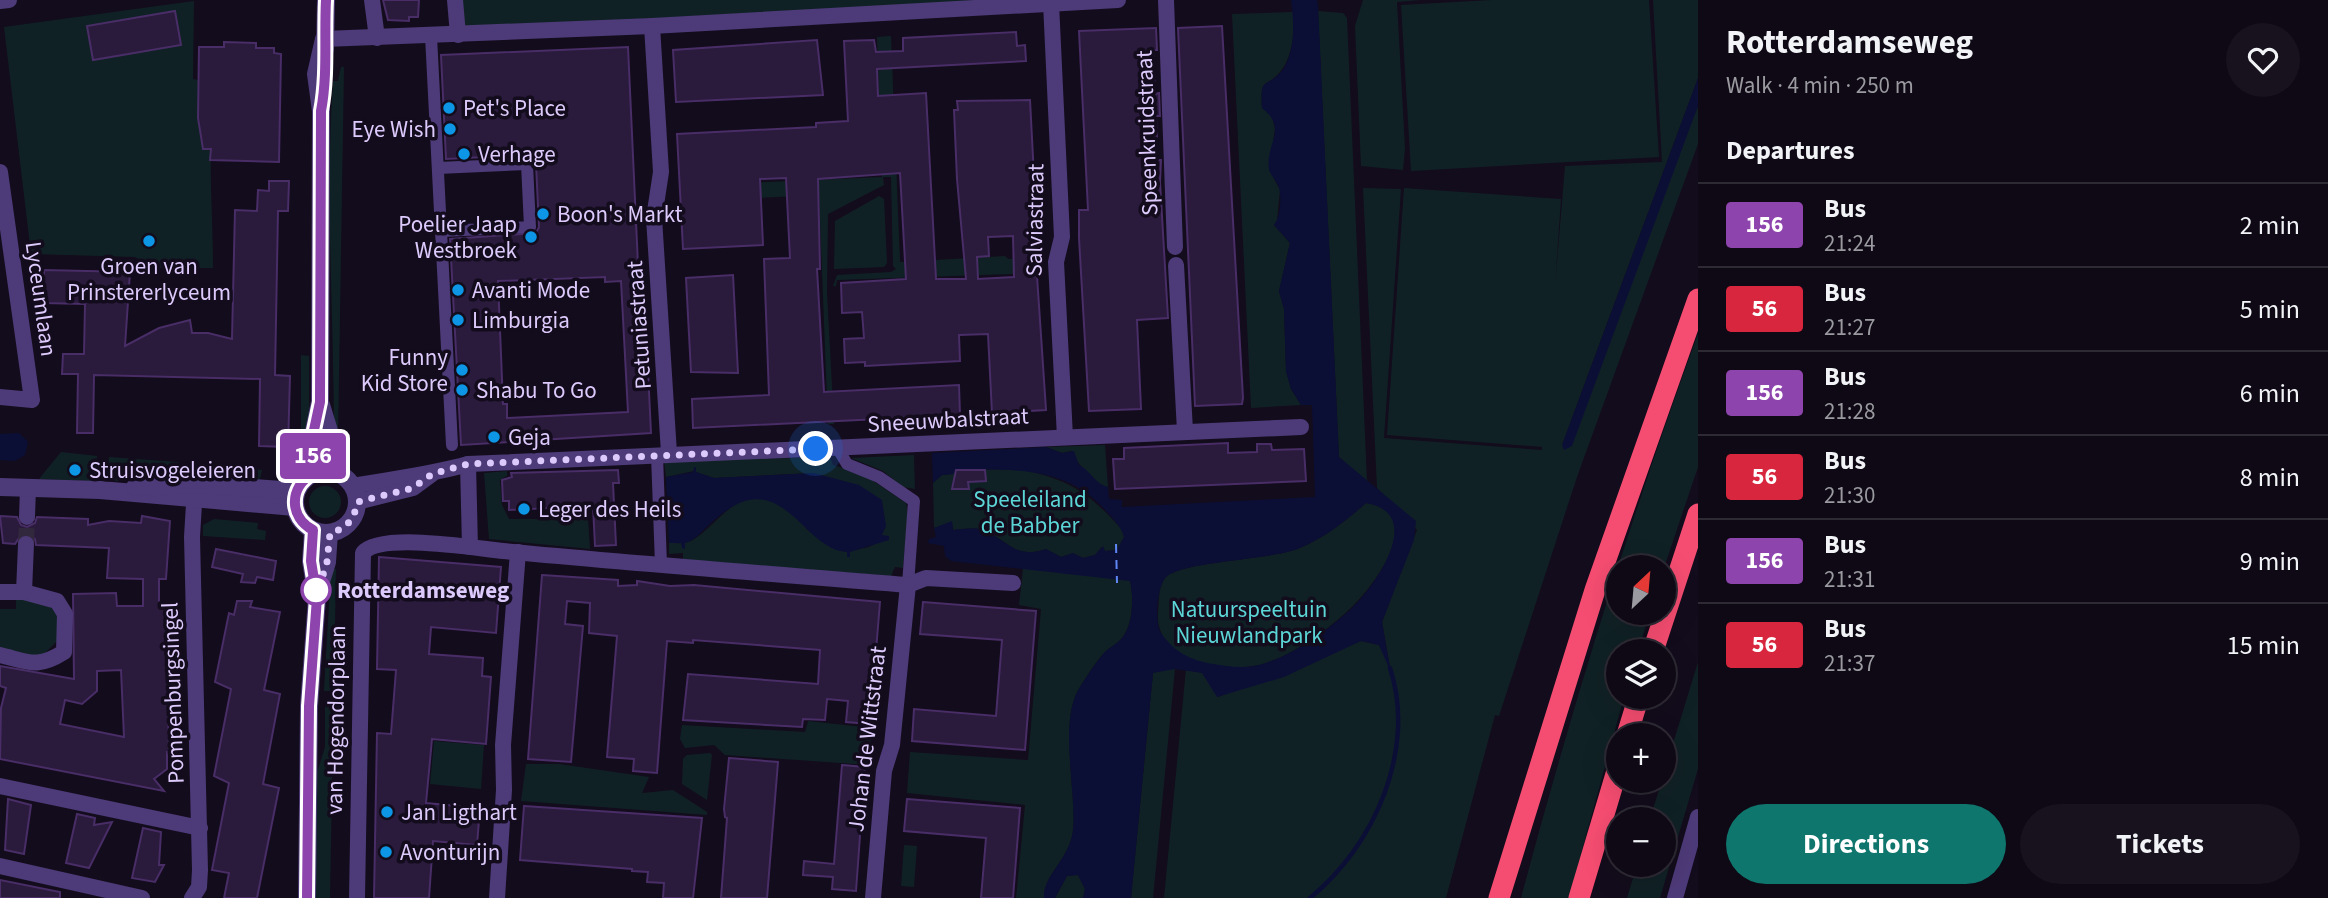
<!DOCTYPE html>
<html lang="en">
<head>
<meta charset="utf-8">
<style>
  :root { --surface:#0e0915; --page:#17121e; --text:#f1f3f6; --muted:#9b9aa0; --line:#2e2a34; --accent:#0f766e }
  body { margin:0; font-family:"Source Sans 3",sans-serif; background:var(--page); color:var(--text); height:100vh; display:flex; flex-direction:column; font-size:26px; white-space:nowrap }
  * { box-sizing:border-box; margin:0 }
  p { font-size:23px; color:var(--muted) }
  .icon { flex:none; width:38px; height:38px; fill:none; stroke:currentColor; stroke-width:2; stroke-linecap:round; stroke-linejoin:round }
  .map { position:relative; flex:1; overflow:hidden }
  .drawer { display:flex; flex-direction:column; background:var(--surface); width:630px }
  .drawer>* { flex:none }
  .badge { padding:0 14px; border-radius:5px; font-size:24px; line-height:46px }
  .needle { width:46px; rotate:26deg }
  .fabs { position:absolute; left:1606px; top:555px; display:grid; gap:14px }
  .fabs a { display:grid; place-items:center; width:70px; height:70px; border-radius:50%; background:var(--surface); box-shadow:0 7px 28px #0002,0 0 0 2px var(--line); font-size:35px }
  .you { position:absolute; width:35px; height:35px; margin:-18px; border:5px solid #fff; border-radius:50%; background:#1a73e8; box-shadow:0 0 0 10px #1a73e833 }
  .map>.badge { position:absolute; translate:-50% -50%; box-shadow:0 0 0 4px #fff }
  h2 { padding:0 28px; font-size:26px; line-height:63px }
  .round { display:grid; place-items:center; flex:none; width:74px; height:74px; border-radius:37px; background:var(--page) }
  .summary { display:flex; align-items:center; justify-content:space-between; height:119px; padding:0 28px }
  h1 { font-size:33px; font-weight:700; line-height:52px }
  .primary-button { display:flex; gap:14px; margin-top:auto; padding:14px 28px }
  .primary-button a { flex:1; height:80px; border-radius:42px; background:var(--accent); color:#fff; font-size:28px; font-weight:700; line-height:80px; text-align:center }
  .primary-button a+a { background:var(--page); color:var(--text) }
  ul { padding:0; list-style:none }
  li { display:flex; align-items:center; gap:21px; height:84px; padding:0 28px; border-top:2px solid var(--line) }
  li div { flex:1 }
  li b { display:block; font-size:26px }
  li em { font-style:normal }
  li .badge { min-width:77px; font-weight:700; text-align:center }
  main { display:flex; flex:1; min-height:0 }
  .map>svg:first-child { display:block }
  .green { fill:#102125 }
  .water { fill:#0b0f36; fill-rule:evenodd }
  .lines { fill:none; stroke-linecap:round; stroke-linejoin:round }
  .stream { stroke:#0b0f36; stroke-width:4.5 }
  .ferry { stroke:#5f88f6; stroke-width:2; stroke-dasharray:9 7; stroke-linecap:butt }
  .building { fill:#2a1a3c; stroke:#482d66; stroke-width:2; fill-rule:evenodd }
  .minor-tunnel { stroke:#31283e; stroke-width:16; stroke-dasharray:16 8; stroke-linecap:butt }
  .pedestrian { stroke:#4d3a78; stroke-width:12 }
  .minor { stroke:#4d3a78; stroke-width:16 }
  .tertiary { stroke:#4d3a78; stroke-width:18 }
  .motorway { stroke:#f54d71; stroke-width:21 }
  .line-casing { stroke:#fff; stroke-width:16 }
  .line { stroke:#8e44ad; stroke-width:10 }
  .walk { stroke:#ddcafc; stroke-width:7; stroke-dasharray:0 12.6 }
  .poi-dot { fill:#0d96e5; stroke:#130c1c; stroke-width:2.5 }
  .stop-dot { fill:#fff; stroke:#8e44ad; stroke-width:3.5 }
  .labels { text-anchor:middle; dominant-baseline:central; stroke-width:7; stroke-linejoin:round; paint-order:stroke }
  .poi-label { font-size:23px; fill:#ddcafc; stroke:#130c1c; text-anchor:start }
  .street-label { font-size:23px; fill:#ddcafc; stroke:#130c1c }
  .park-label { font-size:23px; fill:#5cd5d6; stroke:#130c1c }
  .stop-label { font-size:23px; font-weight:bold; fill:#ddcafc; stroke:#130c1c; text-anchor:start }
</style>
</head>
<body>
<main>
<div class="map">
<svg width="1698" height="898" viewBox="0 0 1698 898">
  <rect width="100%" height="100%" fill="#130c1c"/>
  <g class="green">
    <path d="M460 0H1000L468 28 463 25Z"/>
    <path d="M1363 0H1421L1397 2 1405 148 1403 170 1361 166 1355 26Z"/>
    <path d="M1492 0H1649L1659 157 1411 171 1401 5Z"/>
    <path d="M1653 0H1698V78L1562 445 1698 106V144L1577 477 1499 716 1495 715 1446 898H1164L1186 669 1203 673 1218 697 1361 641 1379 645 1390 667 1382 622 1417 530 1377 488 1363 188 1401 189 1384 438 1542 450V447L1387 435 1404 188 1561 199 1555 286 1565 166 1662 162Z"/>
    <path d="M194 1 193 79 198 80V121L203 148 211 149C210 185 213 228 213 268H156L135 257 31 254 4 27Z"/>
    <path d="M1318 11 1343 13 1347 18 1367 482 1339 457Z"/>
    <path d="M1293 12C1295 29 1293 57 1280 72 1266 89 1260 75 1262 108L1272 116 1275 129 1269 169 1280 190 1277 221 1274 225 1290 243 1279 291 1284 309 1286 371 1291 389 1301 405 1251 408 1232 14Z"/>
    <path d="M891 36 900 262 1005 256 1008 259 1039 258V273L837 280 836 286H833L837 275 891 272 896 269 893 266 891 177H883L884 185 828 214 827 293 834 424H828L819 195 680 202V186L882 177 877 37Z"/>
    <path d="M341 67H344L338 437H334C334 318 325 200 333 81H338Z"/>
    <path d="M879 196 884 199 887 263 884 267 834 269 835 221Z"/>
    <path d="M1698 334V467L1664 568 1619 567V612L1650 613 1638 651H1619V696L1624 697 1569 898H1521C1572 707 1630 519 1698 334Z"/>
    <path d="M301 355 309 356V437L301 439Z"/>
    <path d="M1105 445 1108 487C1094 484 1078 464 1071 451L1062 453 1046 447Z"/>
    <path d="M61 452 97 456 96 477 91 481 39 479Z"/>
    <path d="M914 455 915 489 903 487 883 471 851 458Z"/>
    <path d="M109 457 178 462 191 469 194 478 112 481 107 477Z"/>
    <path d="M830 457 833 465 863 474 906 503 908 515 903 568 895 567 891 576 683 561V553L669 554V543C676 543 685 544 691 541 715 528 733 492 765 498 793 503 813 544 847 552L850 557V551L869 547 882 540 881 536 814 473 714 478 696 472 694 467V471L666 477 664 461Z"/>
    <path d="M213 465 262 470 259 483 212 479Z"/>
    <path d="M1017 469C1067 478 1089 492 1123 531L1124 537 1117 550 1105 551 1102 547 1095 555 1083 558 1073 553 1061 557 1046 549C1015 559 1011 543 986 531 977 527 962 529 953 530L952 522 934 528 933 483 942 475 952 474 956 470Z"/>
    <path d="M507 471V476L500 480 502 505 509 519H588L590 549 489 539 484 473Z"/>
    <circle cx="325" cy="502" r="16"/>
    <path d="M1366 503C1432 514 1369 594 1342 616 1320 635 1293 654 1266 663 1228 676 1154 661 1158 613 1159 602 1158 585 1166 577 1183 561 1272 560 1300 548 1324 538 1347 520 1366 503Z"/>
    <path d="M214 519 258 523 257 529 266 531 265 540 203 536V525Z"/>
    <path d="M331 568 336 569 330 898H314L315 779 325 747V706H330V691H324Z"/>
    <path d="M1023 568 1125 579 1130 581C1134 597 1133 625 1122 638 1117 644 1110 647 1105 652 1096 661 1087 676 1080 687 1058 720 1077 792 1073 830 1070 860 1043 874 1044 898H1016L1025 805 907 793 910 752 1028 760 1041 609 1019 605Z"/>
    <path d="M16 596 45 603 57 612 60 638 42 656 0 654V609H16Z"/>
    <path d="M1698 662V769L1660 898H1627L1637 865 1664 864V819H1650Z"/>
    <path d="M1164 669H1175L1153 898H1131L1153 673Z"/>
    <path d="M808 721 872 728 869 765 725 755 714 745 685 748 680 739 682 725 805 732Z"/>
    <path d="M434 741 484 745 481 789 430 784Z"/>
    <path d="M710 753 712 755 707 800 682 784 683 759 687 755Z"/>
    <path d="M526 764H559L649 777 642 793 673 790 707 812V815L521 801Z"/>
    <path d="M904 845 917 846 914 887 901 886Z"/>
    <path d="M1078 875 1085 889 1083 898H1055L1067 876Z"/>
  </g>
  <g class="water">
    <path d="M1291 0H1317L1318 5 1339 457 1416 521 1414 540 1382 622 1391 673 1379 645 1361 641 1284 677 1217 697 1202 673 1175 669 1153 673 1131 898H1083L1085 889 1078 875 1067 876 1055 898H1044C1043 875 1069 860 1073 831 1077 792 1058 720 1080 687 1087 676 1096 662 1105 652 1110 647 1117 644 1122 638 1133 626 1134 597 1130 581L951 561 945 556 944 546 928 543 929 539 936 537 934 528 952 521 953 530C963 529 977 527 986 531 1010 543 1016 559 1046 549L1061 557 1073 553 1083 558 1095 555 1103 546 1105 551 1117 550 1124 537C1121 526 1112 518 1105 510 1067 466 1010 469 957 470L953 474 942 475 933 483 932 453 1046 447 1062 453 1074 451 1079 465C1091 471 1095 484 1108 487L1109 499 1122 500V507L1315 497 1312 405H1301L1291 389 1286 371 1284 309 1279 291 1290 243 1274 225C1280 218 1282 197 1279 188 1277 181 1270 175 1269 169 1265 144 1289 129 1262 108 1260 75 1266 89 1281 72 1296 53 1294 22 1291 0ZM1366 503C1426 513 1376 586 1351 609 1327 631 1296 653 1266 663 1250 669 1229 667 1213 664 1190 660 1174 652 1161 633 1154 622 1157 586 1166 577 1183 561 1272 560 1300 548 1324 538 1347 520 1366 503Z"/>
    <path d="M1698 78V106L1572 446 1564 450 1562 445Z"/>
    <path d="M19 433 28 442 25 455 15 461 0 460V434Z"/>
    <path d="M694 467H696V472L714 478 814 473 859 485 882 500 886 526 882 535 889 536V540L850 552V557H847V552C825 551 808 529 793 516 762 489 740 497 711 523 703 530 696 540 685 543V549L682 548 681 543H669L666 477 693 472Z"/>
  </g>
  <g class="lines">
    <path class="stream" d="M1310 898C1374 846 1417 750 1390 668"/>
    <path class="ferry" d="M1116 544 1117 583"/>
  </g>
  <g class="building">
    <path d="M383 0H419L418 17H409V21L388 20Z"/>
    <path d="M175 11 181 45 93 60 87 26Z"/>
    <path d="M1222 26 1243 398 1242 404 1195 406 1178 28Z"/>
    <path d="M1156 28 1157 50H1153L1155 94 1159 93 1160 116H1156L1157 137 1150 138 1151 160H1161L1160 182 1168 318 1137 320 1141 409 1089 411 1079 238V210H1088L1079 31Z"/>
    <path d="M1016 32 1017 46 1025 45 1026 61 877 69 878 96 926 93 936 279H966L957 179 954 110H958L957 101 1030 100 1038 253 1029 254 1031 277 1037 276 1046 410 992 413 988 334 959 335 960 361 865 366V362L845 363 844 339 864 338 862 312 842 313 841 283 906 279 900 173 818 179 820 269H817L824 392 959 385 960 415 693 428 692 399 769 395 764 259 790 258 786 178 760 179 763 245 683 249 677 134 816 127V123L848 121 844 41 874 40 876 52 903 51V38ZM1013 236 1014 277 978 279 977 257 989 256 988 237Z"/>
    <path d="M817 40 823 95 676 102 673 50Z"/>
    <path d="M224 42 256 43V48H274V53L281 54 279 162 210 160 211 149H203L198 118 199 47H224Z"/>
    <path d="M628 47 639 287H644L651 433 461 445 450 239 536 233 539 227 536 164 527 155 446 159 441 55ZM605 277V282L621 281 628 412 507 418V404H503L498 281Z"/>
    <path d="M269 181H289L288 211H278L275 375 290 376 288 447 259 446 260 379 94 375 93 433H77L78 374H62L63 354H84L85 304 44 303V270L130 272 125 346 159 328 190 320 192 333H208L232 339 235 210 257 211 258 190 269 191Z"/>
    <path d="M733 275 738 373 691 372 686 278Z"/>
    <path d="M1228 443V453L1257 452V444H1271L1272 450 1304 449 1306 481 1115 489 1113 459H1124V448Z"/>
    <path d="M618 470 619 483H613L616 545 595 546 593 506 509 510V501H503L502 480 512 477 511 473Z"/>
    <path d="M956 470H985L986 481 968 482 969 489H952Z"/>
    <path d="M0 516 17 517 21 525 27 527 35 523 37 517 88 519V525L109 521 141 523 142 516 170 521 166 579H159V603L166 602 169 752H167V769L154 779 164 791 0 759 1 708 6 688 0 686V666L74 679 73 594 116 593 117 606H143V579L107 578 109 548 36 545 35 539 27 534 21 535 15 544 3 543ZM121 670 124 737 60 724 65 700 82 704 97 691V671Z"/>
    <path d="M216 549 276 561 273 580 257 577 255 583 241 582 243 574 212 567Z"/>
    <path d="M379 557 501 567 496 633 431 627 429 654 483 658 482 676 491 677 486 744 432 739 426 803 480 808 477 845 433 841 429 898H374L377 733 391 734 396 670 377 669Z"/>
    <path d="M542 575 618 580V586L637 585V581L670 586 694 585 880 602 870 724 846 722 848 701 827 699 825 720 803 719 802 727 683 720 688 674 818 684 820 650 693 640V643L667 641 657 773 633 771 634 759 607 757 617 636 589 633 590 603 567 601 565 624 583 626 571 762 528 759Z"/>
    <path d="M237 601H252L250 607 280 612 264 690 280 694 263 784 279 788 257 898H224L229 873 212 870 229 783 214 776 231 689 215 682 229 613 234 615Z"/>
    <path d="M923 602 1036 611 1025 750 912 741 914 709 996 716 1002 640 920 634Z"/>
    <path d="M729 758 778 762 767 898H721L727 818 725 817 724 809Z"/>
    <path d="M842 765 865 767 856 891 832 889 833 877 803 875 804 861 834 864Z"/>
    <path d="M8 799 31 805 24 854 5 850Z"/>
    <path d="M907 799 1020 808 1013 898H981L986 838 904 831Z"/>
    <path d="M524 806 702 818 693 898H663L664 883 647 882 648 872 632 871V869L520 860Z"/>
    <path d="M77 814 95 818 94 825 112 822 89 868 66 863Z"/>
    <path d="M143 828 161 832 159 865H164L155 882 132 878Z"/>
    <path d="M0 880 60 892V898H0Z"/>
  </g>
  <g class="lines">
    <path class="minor-tunnel" d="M26 544 27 517"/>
    <g class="pedestrian">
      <path d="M431 36 452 445"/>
      <path d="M438 168 527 164 530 227 441 231"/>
      <path d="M838 449 847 464 879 477 914 501 908 585"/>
      <path d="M657 455 661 565"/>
    </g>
    <g class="minor">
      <path d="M372 0 377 38"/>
      <path d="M455 0 458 35"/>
      <path d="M1166 0 1175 247"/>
      <path d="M0 1 9 0"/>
      <path d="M1051 3 1062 237 1056 262 1065 437"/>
      <path d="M652 26 661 172 654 218 669 453"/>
      <path d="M324 39 652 26 1118 0"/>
      <path d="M0 172 32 400 0 397"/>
      <path d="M1176 265 1185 431"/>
      <path d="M468 464 470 547"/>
      <path d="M352 486C391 479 430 475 468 464L1301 427"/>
      <path d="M357 502 413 488 432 474"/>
      <path d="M27 517 28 488"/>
      <path d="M0 592H24L57 601 65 614 64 652C37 669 29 662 0 655"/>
      <path d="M24 592 26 544"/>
      <path d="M0 786 200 828"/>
      <path d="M0 866 142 898"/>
      <path d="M192 898 199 887 200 870 192 537 195 487"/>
      <path d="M357 898 363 553C380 532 474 548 503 551 638 564 773 574 908 585L926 578 1013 583"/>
      <path d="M497 898 504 790 503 745 518 552"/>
      <path d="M873 898 884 771 892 745 908 585"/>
      <path d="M1675 898 1698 817"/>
    </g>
    <g class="tertiary">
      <path d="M325 49 326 0"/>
      <path d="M321 405 329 431 331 471"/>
      <circle cx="326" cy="502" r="31"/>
      <path d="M312 474 314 431 320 402 321 111 316 74 324 39"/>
      <path d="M0 487 100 490 295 507"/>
      <path d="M135 487 195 484 296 491"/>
      <path d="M318 591 327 562 329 533"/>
      <path d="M307 898 309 706 317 598 311 561 313 531"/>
    </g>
    <g class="motorway">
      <path d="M1653 651 1698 514"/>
      <path d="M1627 735 1639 696"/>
      <path d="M1499 898 1595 590 1698 299"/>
      <path d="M1579 898 1619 764"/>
    </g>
  </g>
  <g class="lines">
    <g class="line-casing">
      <path id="line" d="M307 898 309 706 317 598 311 561 313 530C289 517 289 488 312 474L314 430 320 402 321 111C328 74 324 38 326 0"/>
    </g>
    <use href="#line" class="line"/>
    <path class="walk" d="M316 590 317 594 327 562 330 533C346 529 355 519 357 502L413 488 432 474 468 464 816 449"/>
  </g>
  <g class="poi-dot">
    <circle cx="449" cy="108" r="7"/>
    <circle cx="450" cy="129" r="7"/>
    <circle cx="464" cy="154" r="7"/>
    <circle cx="543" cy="214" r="7"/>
    <circle cx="531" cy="237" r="7"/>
    <circle cx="149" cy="241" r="7"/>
    <circle cx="458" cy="290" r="7"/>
    <circle cx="458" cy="320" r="7"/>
    <circle cx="462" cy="370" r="7"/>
    <circle cx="462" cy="390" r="7"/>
    <circle cx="494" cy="437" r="7"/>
    <circle cx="75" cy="470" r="7"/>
    <circle cx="524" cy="509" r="7"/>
    <circle cx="387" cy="812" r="7"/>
    <circle cx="386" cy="852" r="7"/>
  </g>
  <circle class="stop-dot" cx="316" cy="590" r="14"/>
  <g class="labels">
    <g class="poi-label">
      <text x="463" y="108">Pet's Place</text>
      <text x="436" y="129" text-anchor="end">Eye Wish</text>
      <text x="478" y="154">Verhage</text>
      <text x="557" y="214">Boon's Markt</text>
      <text x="517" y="224" text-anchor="end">Poelier Jaap<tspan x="517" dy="26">Westbroek</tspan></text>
      <text x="149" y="266" text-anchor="middle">Groen van<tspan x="149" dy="26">Prinstererlyceum</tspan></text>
      <text x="472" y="290">Avanti Mode</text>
      <text x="472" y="320">Limburgia</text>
      <text x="448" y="357" text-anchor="end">Funny<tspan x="448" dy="26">Kid Store</tspan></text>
      <text x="476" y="390">Shabu To Go</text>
      <text x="508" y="437">Geja</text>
      <text x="89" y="470">Struisvogeleieren</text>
      <text x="538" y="509">Leger des Heils</text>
      <text x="401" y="812">Jan Ligthart</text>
      <text x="400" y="852">Avonturijn</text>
    </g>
    <g class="street-label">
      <text transform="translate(1147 133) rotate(-92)">Speenkruidstraat</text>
      <text transform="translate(1035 220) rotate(-89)">Salviastraat</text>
      <text transform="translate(41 299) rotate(82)">Lyceumlaan</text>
      <text transform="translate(639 325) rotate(-94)">Petuniastraat</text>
      <text transform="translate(948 420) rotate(-3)">Sneeuwbalstraat</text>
      <text transform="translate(173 693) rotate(-92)">Pompenburgsingel</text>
      <text transform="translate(336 720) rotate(-89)">van Hogendorplaan</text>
      <text transform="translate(867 739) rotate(-83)">Johan de Wittstraat</text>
    </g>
    <g class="park-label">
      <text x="1030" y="499">Speeleiland<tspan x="1030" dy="26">de Babber</tspan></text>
      <text x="1249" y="609">Natuurspeeltuin<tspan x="1249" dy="26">Nieuwlandpark</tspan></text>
    </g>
    <g class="stop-label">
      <text x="337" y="590">Rotterdamseweg</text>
    </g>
  </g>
</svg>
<div class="fabs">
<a><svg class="needle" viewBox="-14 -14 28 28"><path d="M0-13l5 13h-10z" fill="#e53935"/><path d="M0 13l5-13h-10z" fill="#9b9aa0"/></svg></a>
<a><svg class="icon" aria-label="layers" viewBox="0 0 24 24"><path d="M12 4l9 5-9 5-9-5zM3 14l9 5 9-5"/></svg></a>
<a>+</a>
<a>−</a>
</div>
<div class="you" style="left:816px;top:449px"></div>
<b class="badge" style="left:313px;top:456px;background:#8e44ad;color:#fff">156</b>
</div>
<section class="drawer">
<div class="summary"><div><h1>Rotterdamseweg</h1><p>Walk · 4 min · 250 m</p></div><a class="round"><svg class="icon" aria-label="heart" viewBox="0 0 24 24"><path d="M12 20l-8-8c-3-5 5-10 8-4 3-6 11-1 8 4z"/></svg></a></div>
<h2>Departures</h2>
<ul>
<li><span class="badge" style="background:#8e44ad;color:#fff">156</span><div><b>Bus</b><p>21:24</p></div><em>2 min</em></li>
<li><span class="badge" style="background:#d7263d;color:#fff">56</span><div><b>Bus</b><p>21:27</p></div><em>5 min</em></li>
<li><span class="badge" style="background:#8e44ad;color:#fff">156</span><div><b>Bus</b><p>21:28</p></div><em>6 min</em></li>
<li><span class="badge" style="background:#d7263d;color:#fff">56</span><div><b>Bus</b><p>21:30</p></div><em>8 min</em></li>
<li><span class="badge" style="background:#8e44ad;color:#fff">156</span><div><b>Bus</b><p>21:31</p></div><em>9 min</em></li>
<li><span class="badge" style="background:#d7263d;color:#fff">56</span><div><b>Bus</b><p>21:37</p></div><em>15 min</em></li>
</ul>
<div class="primary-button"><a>Directions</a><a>Tickets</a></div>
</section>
</main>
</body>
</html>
